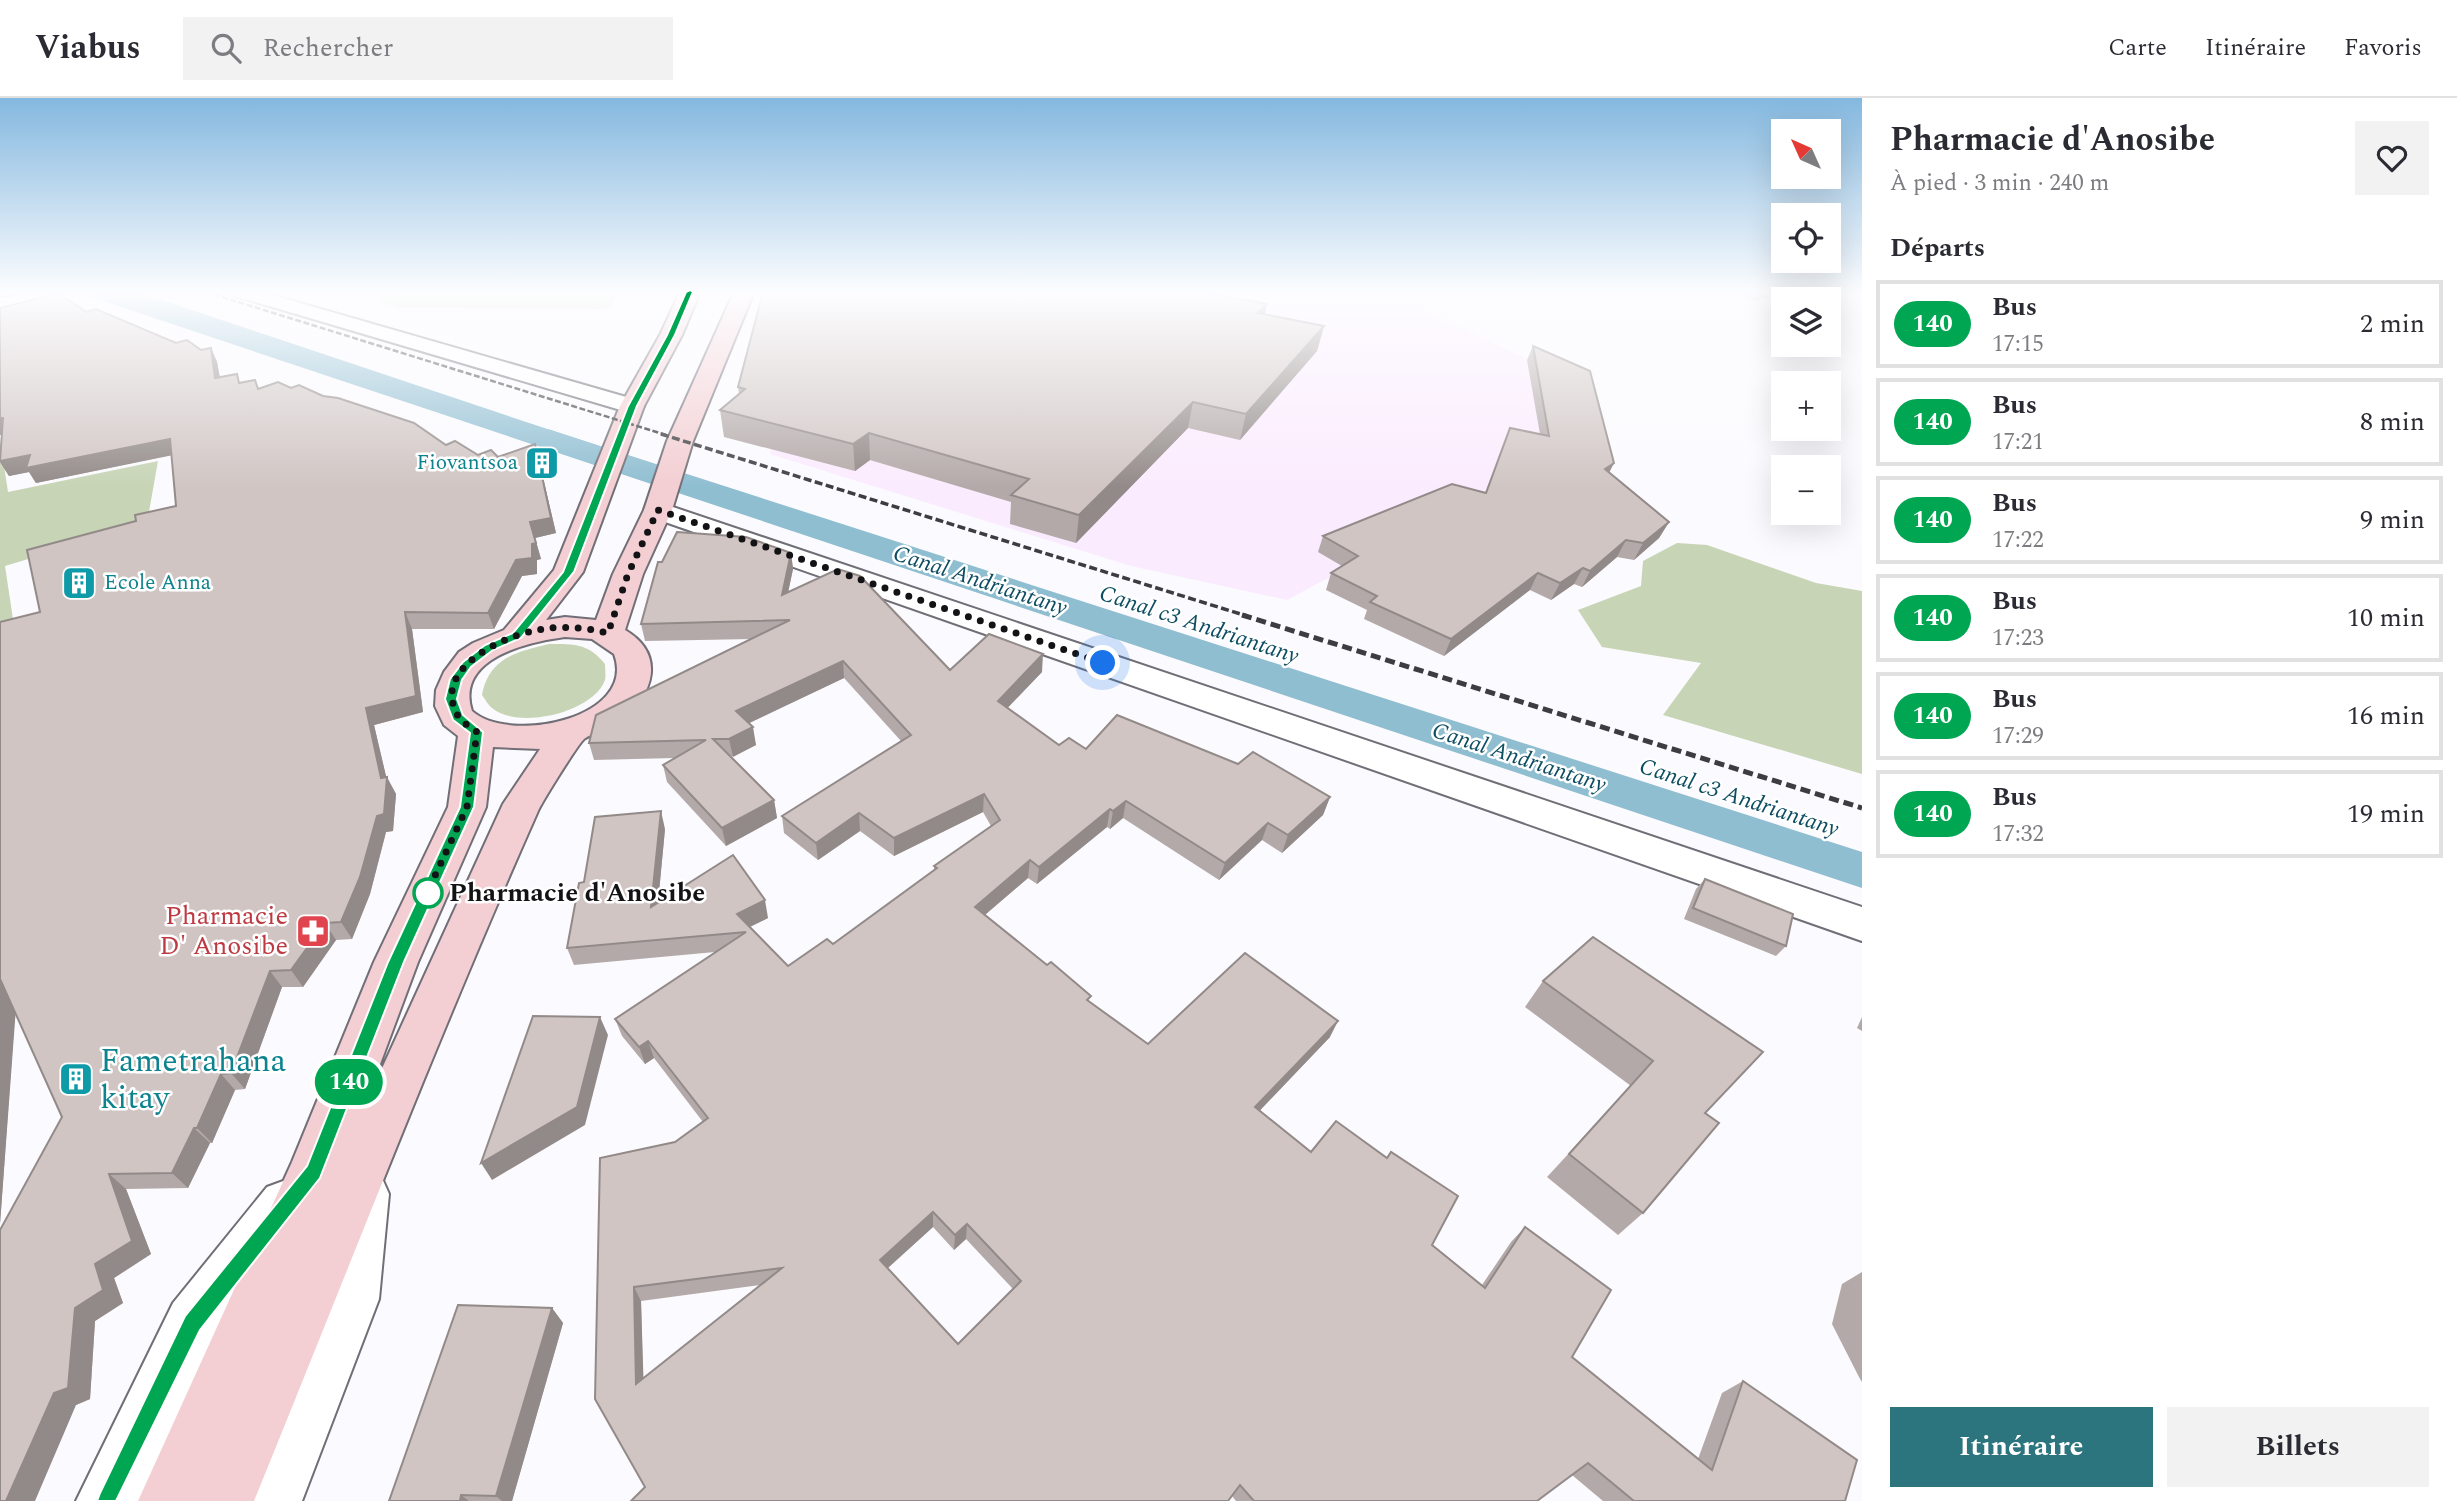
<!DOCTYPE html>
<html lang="fr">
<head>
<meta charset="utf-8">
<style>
  :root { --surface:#fff; --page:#f2f2f3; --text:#2b2b33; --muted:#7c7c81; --line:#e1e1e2; --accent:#2c747e }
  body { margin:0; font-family:Spectral,serif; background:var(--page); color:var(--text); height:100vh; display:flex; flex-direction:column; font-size:26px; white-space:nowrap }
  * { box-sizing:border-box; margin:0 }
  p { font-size:23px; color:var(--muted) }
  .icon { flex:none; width:38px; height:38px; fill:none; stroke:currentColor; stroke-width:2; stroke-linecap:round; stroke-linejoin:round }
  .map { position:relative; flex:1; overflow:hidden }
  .drawer { display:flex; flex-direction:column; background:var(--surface); width:595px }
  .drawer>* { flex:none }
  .badge { padding:0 14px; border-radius:23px; font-size:24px; line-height:46px }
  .needle { width:46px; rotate:315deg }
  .tools { position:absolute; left:1771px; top:21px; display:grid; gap:14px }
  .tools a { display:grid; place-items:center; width:70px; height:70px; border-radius:0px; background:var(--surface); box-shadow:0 7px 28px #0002; font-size:35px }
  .you { position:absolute; width:35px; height:35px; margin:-18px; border:5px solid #fff; border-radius:50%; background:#1a73e8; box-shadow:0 0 0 10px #1a73e833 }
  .map>.badge { position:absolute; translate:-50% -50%; box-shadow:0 0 0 4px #fff }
  h2 { padding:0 28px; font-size:26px; line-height:63px }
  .round { display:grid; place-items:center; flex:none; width:74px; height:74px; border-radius:0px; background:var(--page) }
  .headline { display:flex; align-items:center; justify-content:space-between; height:119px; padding:0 28px }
  h1 { font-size:33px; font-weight:700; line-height:52px }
  .button { display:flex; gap:14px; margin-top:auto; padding:14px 28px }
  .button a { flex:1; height:80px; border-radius:0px; background:var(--accent); color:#fff; font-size:28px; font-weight:700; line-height:80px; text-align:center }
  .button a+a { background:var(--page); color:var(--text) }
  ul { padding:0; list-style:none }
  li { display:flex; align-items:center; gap:21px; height:88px; margin:0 14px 10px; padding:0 14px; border:4px solid var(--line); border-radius:0px }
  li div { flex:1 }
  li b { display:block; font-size:26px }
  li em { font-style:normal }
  li .badge { min-width:77px; font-weight:700; text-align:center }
  header { display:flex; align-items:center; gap:42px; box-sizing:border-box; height:98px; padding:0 35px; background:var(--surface); border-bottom:2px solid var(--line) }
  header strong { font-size:33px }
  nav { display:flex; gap:38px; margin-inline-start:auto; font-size:24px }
  .search { width:490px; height:63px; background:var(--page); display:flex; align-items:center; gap:18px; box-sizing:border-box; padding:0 24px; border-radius:0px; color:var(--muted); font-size:26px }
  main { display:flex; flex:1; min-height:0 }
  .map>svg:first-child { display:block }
  .industrial { fill:#fbebfe }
  .green { fill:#c7d4b5 }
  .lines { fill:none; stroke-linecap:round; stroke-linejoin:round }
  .stream-far3 { stroke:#8fbed1; stroke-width:7 }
  .stream-far2 { stroke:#8fbed1; stroke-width:9 }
  .stream-far1 { stroke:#8fbed1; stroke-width:11 }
  .stream { stroke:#8fbed1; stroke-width:14 }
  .canal { fill:#8fbed1; fill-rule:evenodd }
  .pedestrian-casing { stroke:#706e76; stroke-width:3 }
  .minor-casing { stroke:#706e76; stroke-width:4 }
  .secondary-casing { stroke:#706e76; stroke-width:4 }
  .pedestrian { fill:#fff; fill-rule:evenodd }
  .minor { fill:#fff; fill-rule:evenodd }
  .secondary { fill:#f3ced2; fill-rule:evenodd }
  .rail-far2 { stroke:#3d3d40; stroke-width:2.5; stroke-dasharray:6 2.5; stroke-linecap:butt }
  .rail-far1 { stroke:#3d3d40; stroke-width:3.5; stroke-dasharray:8 3.5; stroke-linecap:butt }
  .rail { stroke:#3d3d40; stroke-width:5; stroke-dasharray:10 5; stroke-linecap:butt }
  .wall { fill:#b3a9a8; fill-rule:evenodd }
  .shaded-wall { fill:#928a88 }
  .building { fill:#d0c5c3; stroke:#928a88; stroke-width:2; fill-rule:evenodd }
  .line { fill:#00a651; stroke:#fff; stroke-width:2 }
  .walk { stroke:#131316; stroke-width:7; stroke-dasharray:0 12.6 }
  .stop-dot { fill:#fff; stroke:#00a651; stroke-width:3.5 }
  .labels { text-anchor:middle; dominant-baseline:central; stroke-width:5; stroke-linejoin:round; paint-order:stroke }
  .far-culture-label { font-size:21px; fill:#0d838f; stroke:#fff; text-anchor:end }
  .far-water-label { font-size:23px; font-style:italic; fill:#0e4e62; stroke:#fff }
  .stop-label { font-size:26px; font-weight:bold; fill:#131316; stroke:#fff; text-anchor:start }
  .health-label { font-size:26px; fill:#be3a42; stroke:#fff; text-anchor:end }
  .near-culture-label { font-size:32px; fill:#0d838f; stroke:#fff; text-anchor:start }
</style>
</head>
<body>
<header>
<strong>Viabus</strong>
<div class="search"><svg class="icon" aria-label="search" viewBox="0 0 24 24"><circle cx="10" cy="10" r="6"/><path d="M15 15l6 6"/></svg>Rechercher</div>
<nav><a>Carte</a><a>Itinéraire</a><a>Favoris</a></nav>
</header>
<main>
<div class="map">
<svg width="1862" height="1403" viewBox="0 0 1862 1403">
  <rect width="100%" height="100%" fill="#fbfafe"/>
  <path class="industrial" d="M768 194H1387L1574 283 1609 350 1358 464 1287 502 1131 468 770 356 773 328Z"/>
  <g class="green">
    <path d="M390 194H620L611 208 605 211 399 210 380 204Z"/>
    <path d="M0 341 8 394 158 363 147 425 5 468 14 528 0 532Z"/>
    <path d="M1677 445 1707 447 1816 485 1862 493V676L1663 617 1701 565 1602 549 1578 512 1641 488 1643 463Z"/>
    <path d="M549 546C574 546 588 545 605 566 605 570 606 578 605 582 593 615 518 632 492 610 488 607 485 601 482 597 489 560 516 554 549 546Z"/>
  </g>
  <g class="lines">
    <path class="stream-far3" d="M127 194 554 337"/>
    <path class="stream-far2" d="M549 336 1104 518"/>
    <path class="stream-far1" d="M1098 517 1817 747"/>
    <path class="stream" d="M1811 746 1862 762"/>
    <path class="canal" d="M88 194H121L1862 754V790L91 199Z"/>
    <g class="pedestrian-casing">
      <path id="pedestrian" d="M40 194H52L55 198 46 203 0 212V200Z"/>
    </g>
    <g class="minor-casing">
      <g id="minor">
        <path d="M232 194H262L640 303 644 308 640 313 632 315 624 313 235 198Z"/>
        <path d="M658 404 1862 809V843L648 418 644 412 648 406Z"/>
        <path d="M362 1070 381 1078 389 1096 379 1201 302 1403H238L323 1201 335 1096 343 1078Z"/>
        <path d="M286 1082 305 1089 313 1108 305 1127 213 1245 141 1403H76L173 1205 267 1089Z"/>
      </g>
    </g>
    <g class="secondary-casing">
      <path id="secondary" d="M680 194H700L682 237 644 308 583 474 546 522 565 519 596 522 613 476 644 412 667 343 734 194H754L693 343 672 412 643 476 625 532C666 556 654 597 621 622 610 630 592 635 584 641 578 646 542 704 538 713 437 940 348 1173 254 1403H138L292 1064 374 864 448 709 458 638 444 627 435 608 436 592 444 574 459 554 473 545 504 532 554 472 620 308 660 237ZM565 539 592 541 614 556C638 620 510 647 472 613 455 560 528 544 565 539ZM493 649 540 651 503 706 363 1012 418 864 486 709Z"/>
    </g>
    <use href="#pedestrian" class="pedestrian"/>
    <use href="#minor" class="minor"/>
    <use href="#secondary" class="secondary"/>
    <path class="rail-far2" d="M206 194 666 337"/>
    <path class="rail-far1" d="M661 336 1247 518"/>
    <path class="rail" d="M1242 517 1862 710"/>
  </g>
  <g class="wall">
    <path d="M763 194H1206H1204L1265 216 1324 228 1317 253 1240 342 1188 330 1076 445 1010 426 1011 404 870 362 855 373 724 339 720 312 739 296 738 289Z"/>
    <path d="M1727 194H1782L1755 203Z"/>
    <path d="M86 214 201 252 211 250 217 264 220 279 242 285 255 282 259 291 291 290 323 298 446 347 478 357 498 359 535 346 556 435 535 440 541 461 537 462V476L522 478 494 531H412L423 614 374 627 386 679 396 696 393 733 386 734 370 796 352 841 336 842 303 889H282L245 991 235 992 212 1045H210L188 1090 126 1091 151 1156 114 1180 123 1205 95 1223 90 1301 76 1307 62 1019 15 915 0 1126V524L40 514 136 423 176 408 171 357 36 385 29 374 9 378 0 364 2 337H0Z"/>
    <path d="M1533 248 1614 365 1609 375 1669 424 1659 440 1634 462 1617 459 1582 489 1574 486 1551 502 1530 492 1444 558 1364 521 1367 512 1326 492 1331 475 1342 468 1318 454 1323 438 1486 395 1510 330 1540 336 1527 262Z"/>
    <path d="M791 455 793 471 788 494 950 572 1042 574 1007 610 1059 647 1238 666 1330 699 1323 717 1282 755 1262 742 1219 782 1123 720 1110 731 1107 729 1037 786 1028 780 985 817 1090 904 1148 946 1330 939 1260 1012 1311 1054 1432 1147 1482 1187 1511 1144 1525 1129 1572 1259 1698 1361 1722 1295 1743 1283 1845 1403H1603L1572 1377 1537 1403H1236L1232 1398 645 1389 595 1301 675 1044 703 1024 654 960 645 966 622 938 615 921 715 854 574 867 567 850 584 784 665 731 658 804 768 820 750 829 788 868 833 846 934 773V768L991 728 983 714 894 758 860 733 818 762 784 735 782 718 901 643 844 580 749 625 756 647 731 659 774 702 777 720 726 748 667 684 663 667 674 660 594 662 589 645 753 541 645 543 641 526ZM933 1129 954 1152 966 1141 1013 1191 958 1246 888 1170ZM760 1187 643 1280 641 1203Z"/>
    <path d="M1705 781 1786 848 1776 858 1684 821 1696 791Z"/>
    <path d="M1593 839 1705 1015 1643 1115 1618 1137 1547 1079 1631 988 1525 909 1543 883Z"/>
    <path d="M1862 919V933L1857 930Z"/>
    <path d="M1862 1174V1284L1860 1281 1832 1226 1842 1186Z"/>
    <path d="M552 1210 563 1225 512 1403H389Z"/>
  </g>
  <g class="shaded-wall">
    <path d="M1762 194H1782L1755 203 1759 195Z"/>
    <path d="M1267 206 1262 230 1258 215Z"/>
    <path d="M1324 228 1317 253 1240 342 1246 316Z"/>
    <path d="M211 250 217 264 222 294 215 280Z"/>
    <path d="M1193 304 1188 330 1076 445 1079 417Z"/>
    <path d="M0 320H3L13 334 0 337Z"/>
    <path d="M869 335 870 362 855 373 853 346Z"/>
    <path d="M170 341 178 356 36 385 29 374 9 378 0 364V363L30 357Z"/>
    <path d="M535 346 556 435 535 440 541 461 537 462V476L522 478 494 531 488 515 530 424Z"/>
    <path d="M1614 365 1606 380 1605 371Z"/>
    <path d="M1669 424 1659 440 1634 462 1643 445Z"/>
    <path d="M1626 442 1617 459 1582 489 1590 473Z"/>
    <path d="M791 455 793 471 784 514 782 497Z"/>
    <path d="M1583 470 1574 486 1551 502 1560 485Z"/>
    <path d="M1538 475 1530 492 1444 558 1451 541Z"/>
    <path d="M405 514 412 531 423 614 374 627 387 682V679L396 696 393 733 386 734 370 796 352 841 341 824 381 680 366 610Z"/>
    <path d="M1043 556 1042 574 997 621 998 603Z"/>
    <path d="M843 563 844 580 739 630 736 613Z"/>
    <path d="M753 629 756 647 733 659 729 641Z"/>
    <path d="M984 696 983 714 894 758V740Z"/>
    <path d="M1330 699 1323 717 1282 755 1288 737Z"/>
    <path d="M774 702 777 720 726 748 722 730Z"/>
    <path d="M1126 703 1123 720 1110 731 1113 713Z"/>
    <path d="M1110 711 1107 729 1037 786 1039 769Z"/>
    <path d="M661 713 665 731 656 826 651 809Z"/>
    <path d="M859 715 860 733 818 762 816 745Z"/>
    <path d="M1268 725 1262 742 1219 782 1225 765Z"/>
    <path d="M1030 762 1028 780 974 826 975 809Z"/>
    <path d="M765 802 768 820 741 833 737 816Z"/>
    <path d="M325 825 336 842 303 889 291 872Z"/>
    <path d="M270 873 282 889 245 991 231 975Z"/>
    <path d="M0 880 17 896 0 1126Z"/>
    <path d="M600 919 608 937 585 1027 492 1082 481 1065Z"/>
    <path d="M1338 923 1330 939 1248 1025 1255 1009Z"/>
    <path d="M648 943 654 960 645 966 639 949Z"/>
    <path d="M221 976 235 992 212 1045 197 1030Z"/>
    <path d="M194 1030 210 1045 188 1090 172 1075Z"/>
    <path d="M109 1076 126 1091 151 1156 114 1180 123 1205 95 1223 90 1301 76 1307 35 1403H6L75 1210 95 1166Z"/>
    <path d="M933 1114V1129L881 1176 880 1162Z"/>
    <path d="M967 1126 966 1141 954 1152 955 1137Z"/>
    <path d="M634 1189 641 1203 644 1298 636 1286Z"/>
    <path d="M552 1210 563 1225 512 1403H502L496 1398Z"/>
    <path d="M461 1397 469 1403H460Z"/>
  </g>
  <g class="building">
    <path d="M763 194H1202L1267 206 1258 215 1324 228 1246 316 1193 304 1079 417 1011 397 1029 381 869 335 853 346 720 312 745 291 738 289Z"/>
    <path d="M59 195 86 214 96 211 176 245 187 242 201 252 211 250 215 280 237 276 239 285 255 282 258 291 278 284 291 290 299 287 323 298 338 300 414 325 446 347 455 343 478 357 491 352 498 359 535 346 551 420 530 424 536 445 532 446V460L516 462 488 515 405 514 416 598 366 610 381 680 387 679 384 716 377 718 360 779 341 824 325 825 291 872 270 873 231 975 221 976 197 1030H194L172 1075 109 1076 132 1143 95 1166 103 1192 75 1210 68 1290 54 1295 6 1403H0V1132L62 1019 0 881V524L40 514 27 452 136 423 135 417 176 408 170 341 26 370 30 357 0 363 3 320H0V210Z"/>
    <path d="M1533 248 1590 273 1614 365 1605 371 1669 424 1643 445 1626 442 1590 473 1583 470 1560 485 1538 475 1451 541 1370 504 1377 498 1331 475 1358 458 1323 438 1452 386 1486 395 1510 330 1549 338Z"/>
    <path d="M677 434 746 439 791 455 782 497 838 471 860 478 950 572 989 536 1043 556 998 603 1059 647 1069 640 1086 651 1117 617 1238 666 1253 654 1330 699 1288 737 1268 725 1225 765 1126 703 1113 713 1110 711 1039 769 1030 762 975 809 1047 867 1051 864 1091 898 1087 902 1148 946 1245 855 1338 923 1255 1009 1311 1054 1336 1023 1387 1060 1391 1054 1458 1098 1432 1147 1485 1190 1525 1129 1611 1192 1572 1259 1712 1372 1743 1283 1857 1362 1845 1403H1634L1588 1365 1537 1403H1254L1240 1387 1228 1403H631L645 1389 595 1301 600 1060 675 1044 708 1020 648 943 639 949 615 921 746 834 567 850 579 785 584 784 595 719 661 713 651 809 733 757 765 802 737 816 788 868 827 841 833 846 937 770 934 768 1000 722 984 696 894 740 859 715 816 745 782 718 911 637 843 563 736 613 753 629 729 641H713L774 702 722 730 663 667 706 642 589 645 596 617 790 522 641 526 658 464H662ZM933 1114 955 1137 967 1126 1021 1183 958 1246 880 1162ZM782 1170 636 1286 634 1189Z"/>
    <path d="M1705 781 1793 816 1786 848 1693 810Z"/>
    <path d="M1593 839 1763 954 1705 1015 1719 1025 1643 1115 1569 1056 1653 963 1543 883Z"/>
    <path d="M533 918 600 919 577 1009 481 1065Z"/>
    <path d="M458 1207 552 1210 496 1398 461 1397 460 1403H389Z"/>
  </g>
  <linearGradient id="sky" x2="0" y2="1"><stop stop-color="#84b8df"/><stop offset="0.5" stop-color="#fdfdff"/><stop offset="1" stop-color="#fdfdff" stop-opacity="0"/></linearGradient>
  <rect width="1862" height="390" fill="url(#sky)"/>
  <path class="line" d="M690 192 693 194 675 237 637 308 574 474 521 540 493 552 471 569 462 582 457 601 463 617 483 634 474 709 404 864 320 1080 200 1232 116 1403H97L100 1395 185 1218 307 1068 388 864 460 709 470 635 453 622 445 601 450 581 463 564 485 547 513 535 563 474 628 308 667 237 686 194Z"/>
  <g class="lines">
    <path class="walk" d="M428 795 426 797 467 709 477 634C470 629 460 623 457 616 433 572 499 540 533 533 559 527 582 529 608 535L628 476 658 412 1103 565"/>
  </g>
  <defs>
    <g id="building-square" transform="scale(1.75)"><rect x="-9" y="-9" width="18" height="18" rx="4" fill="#0f9aa8" stroke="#fff"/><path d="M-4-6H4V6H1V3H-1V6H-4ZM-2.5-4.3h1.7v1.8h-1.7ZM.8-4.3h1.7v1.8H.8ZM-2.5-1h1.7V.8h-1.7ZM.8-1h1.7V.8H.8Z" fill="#fff"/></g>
    <g id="pharmacy-square" transform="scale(1.75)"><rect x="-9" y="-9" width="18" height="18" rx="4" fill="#e0444e" stroke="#fff"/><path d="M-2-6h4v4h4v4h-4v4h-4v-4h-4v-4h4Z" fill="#fff"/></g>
  </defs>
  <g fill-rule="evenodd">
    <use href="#building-square" x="542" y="365"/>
    <use href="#building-square" x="79" y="485"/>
    <use href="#pharmacy-square" x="313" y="833"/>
    <use href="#building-square" x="76" y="981"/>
  </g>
  <circle class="stop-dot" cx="428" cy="795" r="14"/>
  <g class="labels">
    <g class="far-culture-label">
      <text x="518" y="365">Fiovantsoa</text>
      <text x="104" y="485" text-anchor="start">Ecole Anna</text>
    </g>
    <g class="far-water-label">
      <text transform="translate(980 483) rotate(18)">Canal Andriantany</text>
      <text transform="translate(1199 527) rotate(18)">Canal c3 Andriantany</text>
      <text transform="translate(1519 660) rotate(18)">Canal Andriantany</text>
      <text transform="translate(1739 700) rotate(18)">Canal c3 Andriantany</text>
    </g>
    <g class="stop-label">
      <text x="449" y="795">Pharmacie d'Anosibe</text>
    </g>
    <g class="health-label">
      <text x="288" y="818">Pharmacie<tspan x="288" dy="30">D' Anosibe</tspan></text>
    </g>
    <g class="near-culture-label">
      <text x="100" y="963">Fametrahana<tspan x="100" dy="37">kitay</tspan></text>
    </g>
  </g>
</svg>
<div class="tools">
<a><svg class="needle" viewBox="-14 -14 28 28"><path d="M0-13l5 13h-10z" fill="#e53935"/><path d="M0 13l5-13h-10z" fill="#7c7c81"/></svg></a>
<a><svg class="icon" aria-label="locate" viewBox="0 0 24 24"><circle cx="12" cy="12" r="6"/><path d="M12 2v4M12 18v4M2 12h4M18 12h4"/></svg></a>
<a><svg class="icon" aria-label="layers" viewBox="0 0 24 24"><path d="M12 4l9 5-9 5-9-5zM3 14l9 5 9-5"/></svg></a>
<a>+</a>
<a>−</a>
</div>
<div class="you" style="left:1103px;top:565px"></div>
<b class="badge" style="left:349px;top:984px;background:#00a651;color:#fff">140</b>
</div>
<section class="drawer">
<div class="headline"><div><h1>Pharmacie d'Anosibe</h1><p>À pied · 3 min · 240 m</p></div><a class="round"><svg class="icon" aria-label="heart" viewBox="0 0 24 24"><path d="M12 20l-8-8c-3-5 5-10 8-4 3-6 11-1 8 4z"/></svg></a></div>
<h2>Départs</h2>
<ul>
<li><span class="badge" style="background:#00a651;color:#fff">140</span><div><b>Bus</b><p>17:15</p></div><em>2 min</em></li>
<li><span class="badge" style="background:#00a651;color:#fff">140</span><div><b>Bus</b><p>17:21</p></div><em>8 min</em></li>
<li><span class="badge" style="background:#00a651;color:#fff">140</span><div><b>Bus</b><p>17:22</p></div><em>9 min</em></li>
<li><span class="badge" style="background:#00a651;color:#fff">140</span><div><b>Bus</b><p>17:23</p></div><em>10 min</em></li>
<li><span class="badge" style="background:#00a651;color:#fff">140</span><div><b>Bus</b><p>17:29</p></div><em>16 min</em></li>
<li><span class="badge" style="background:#00a651;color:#fff">140</span><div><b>Bus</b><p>17:32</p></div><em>19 min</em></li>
</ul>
<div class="button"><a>Itinéraire</a><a>Billets</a></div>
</section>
</main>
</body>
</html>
